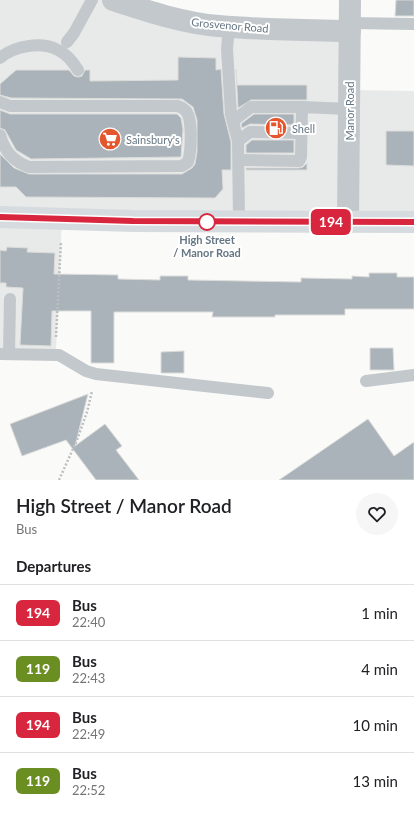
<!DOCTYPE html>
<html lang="en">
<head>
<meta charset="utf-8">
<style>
  :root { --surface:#fff; --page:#f6f6f6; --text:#202124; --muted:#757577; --line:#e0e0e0 }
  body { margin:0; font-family:Lato,sans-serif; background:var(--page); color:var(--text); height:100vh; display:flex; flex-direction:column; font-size:15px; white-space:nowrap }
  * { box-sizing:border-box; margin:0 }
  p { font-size:13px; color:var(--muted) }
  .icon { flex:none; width:22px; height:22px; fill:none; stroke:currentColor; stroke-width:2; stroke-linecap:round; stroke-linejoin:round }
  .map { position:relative; height:480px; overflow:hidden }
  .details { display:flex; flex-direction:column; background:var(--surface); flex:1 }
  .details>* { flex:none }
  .badge { padding:0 8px; border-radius:6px; font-size:14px; line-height:26px }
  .map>.badge { position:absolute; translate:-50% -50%; box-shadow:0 0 0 2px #fff }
  h2 { padding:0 16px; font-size:15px; line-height:36px }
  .round { display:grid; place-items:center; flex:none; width:42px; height:42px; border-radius:21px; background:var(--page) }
  .summary { display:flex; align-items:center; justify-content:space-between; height:68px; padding:0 16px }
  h1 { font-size:19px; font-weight:600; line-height:30px }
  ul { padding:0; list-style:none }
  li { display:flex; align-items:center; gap:12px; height:56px; padding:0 16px; border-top:1px solid var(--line) }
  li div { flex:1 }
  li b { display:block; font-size:15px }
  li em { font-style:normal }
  li .badge { min-width:44px; font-weight:700; text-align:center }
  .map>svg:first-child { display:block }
  .built { fill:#e8e9e9 }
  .building { fill:#aab3b9; stroke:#dcdcda }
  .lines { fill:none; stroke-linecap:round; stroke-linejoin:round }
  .path { stroke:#bbbfc2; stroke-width:2.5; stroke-dasharray:2 2; stroke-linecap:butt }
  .lane { stroke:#c3c8cc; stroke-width:12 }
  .street { stroke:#c3c8cc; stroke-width:22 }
  .highway { stroke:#d6dbdf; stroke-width:22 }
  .line-casing { stroke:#fff; stroke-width:9 }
  .line { stroke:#d7263d; stroke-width:6 }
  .stop-dot { fill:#fff; stroke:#d7263d; stroke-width:2 }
  .labels { text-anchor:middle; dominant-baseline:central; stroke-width:4; stroke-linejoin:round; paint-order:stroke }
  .street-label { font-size:11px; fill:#657683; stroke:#fff }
  .poi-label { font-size:11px; fill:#657683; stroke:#fff; text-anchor:start }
  .stop-label { font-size:11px; font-weight:bold; fill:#657683; stroke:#fff }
</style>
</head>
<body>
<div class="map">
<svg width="414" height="480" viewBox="0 0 414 480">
  <rect width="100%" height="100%" fill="#fafaf8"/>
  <path class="built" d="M0 0H113L151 12 350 31 349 90 414 91V222L62 219 56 350 0 354Z"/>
  <g class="building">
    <path d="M396 0H414V16H395Z"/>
    <path d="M178 57 216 58V70L221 69 224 114 231 142V170H222L223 189 215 198 26 197 16 187H0V154L14 168 29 174H182L192 168 195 164 197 152V120L193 107 182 99 11 98 0 95V84L16 70H69L74 76 78 77 82 76 85 70H90V81L178 80Z"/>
    <path d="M236 69 237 85H307V100H251L238 108Z"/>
    <path d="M0 110 10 114H177L181 118 183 129 181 157 31 159 16 150 5 130 0 128Z"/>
    <path d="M254 114H294V125L250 124 242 128 241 124Z"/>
    <path d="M386 131H414V166L386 165Z"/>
    <path d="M252 140H294V153H246V145Z"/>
    <path d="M307 163V170H246V168H299L303 167Z"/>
    <path d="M7 247 28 248 27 252 55 253 54 274 118 275V279L160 280V276H188V280L301 282V278L352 279V276L369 277V273H397V277H414V309H345V315H275V317H212L213 312H114V363H91V311H52L51 346 20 345 23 288 6 287V283H0V250L6 251Z"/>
    <path d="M370 348H393L394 370H370Z"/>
    <path d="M184 351V373H161V352Z"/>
    <path d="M88 394 75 446 105 424 122 446 116 450 139 480H96L66 440 22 456 10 424Z"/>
    <path d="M368 419 394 456 414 442V480H279Z"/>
  </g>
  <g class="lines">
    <g class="path">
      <path d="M56 337 61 242"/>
      <path d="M59 480 77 440 87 412 92 391"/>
    </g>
    <g class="lane">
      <path d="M350 23 414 24"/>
      <path d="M229 27 227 49 231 114 238 141 239 222"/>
      <path d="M67 42 74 33 92 0"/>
      <path d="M0 58C14 46 41 41 58 50 67 54 73 62 78 70"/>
      <path d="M0 102 10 106H178C181 107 184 109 186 111 193 120 191 152 188 162L182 166 29 167C13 161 5 152 0 135"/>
      <path d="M233 121 251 107H302"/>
      <path d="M238 141 250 132 302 133"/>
      <path d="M239 160 299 161 301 157 302 107 349 109"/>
      <path d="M0 354 59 355 86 371 96 374 268 393"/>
      <path d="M9 354 10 299"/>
      <path d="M366 381 414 375"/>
    </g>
    <g class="street">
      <path d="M113 0C147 11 183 23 219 26 262 30 306 30 350 31"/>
      <path d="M348 222 350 0"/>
    </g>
    <path class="highway" d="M0 217 133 221 414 222"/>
  </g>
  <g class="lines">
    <g class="line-casing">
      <path id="line" d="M0 217 133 221 414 222"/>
    </g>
    <use href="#line" class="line"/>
  </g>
  <defs>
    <g id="fuel-disc" transform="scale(1.15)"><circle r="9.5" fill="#e4572e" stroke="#fff"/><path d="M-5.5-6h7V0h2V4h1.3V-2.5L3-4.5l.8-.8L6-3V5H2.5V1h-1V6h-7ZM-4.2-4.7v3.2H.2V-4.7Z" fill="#fff"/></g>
    <g id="supermarket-disc" transform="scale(1.15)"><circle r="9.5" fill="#e4572e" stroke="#fff"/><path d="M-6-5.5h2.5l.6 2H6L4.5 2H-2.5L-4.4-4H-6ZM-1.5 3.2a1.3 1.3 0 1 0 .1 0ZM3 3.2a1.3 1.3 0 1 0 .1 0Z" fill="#fff"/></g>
  </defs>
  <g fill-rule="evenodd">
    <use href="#fuel-disc" x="276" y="128"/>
    <use href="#supermarket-disc" x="110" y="139"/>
  </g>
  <circle class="stop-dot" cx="207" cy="222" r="8"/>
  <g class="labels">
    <g class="street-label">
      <text transform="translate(230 25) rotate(5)">Grosvenor Road</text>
      <text transform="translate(349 111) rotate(-90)">Manor Road</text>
    </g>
    <g class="poi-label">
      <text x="292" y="128">Shell</text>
      <text x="126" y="139">Sainsbury's</text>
    </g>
    <g class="stop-label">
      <text x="207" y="239">High Street<tspan x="207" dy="13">/ Manor Road</tspan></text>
    </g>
  </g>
</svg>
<b class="badge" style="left:331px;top:222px;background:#d7263d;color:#fff">194</b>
</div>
<section class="details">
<div class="summary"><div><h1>High Street / Manor Road</h1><p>Bus</p></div><a class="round"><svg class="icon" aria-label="heart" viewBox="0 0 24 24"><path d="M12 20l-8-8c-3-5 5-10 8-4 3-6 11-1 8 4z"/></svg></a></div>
<h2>Departures</h2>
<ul>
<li><span class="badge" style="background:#d7263d;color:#fff">194</span><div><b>Bus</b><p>22:40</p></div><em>1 min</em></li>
<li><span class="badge" style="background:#6b8e23;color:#fff">119</span><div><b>Bus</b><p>22:43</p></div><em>4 min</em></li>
<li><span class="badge" style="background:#d7263d;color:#fff">194</span><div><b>Bus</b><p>22:49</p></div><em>10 min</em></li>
<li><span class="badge" style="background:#6b8e23;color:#fff">119</span><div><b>Bus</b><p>22:52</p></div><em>13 min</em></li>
</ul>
</section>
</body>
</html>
